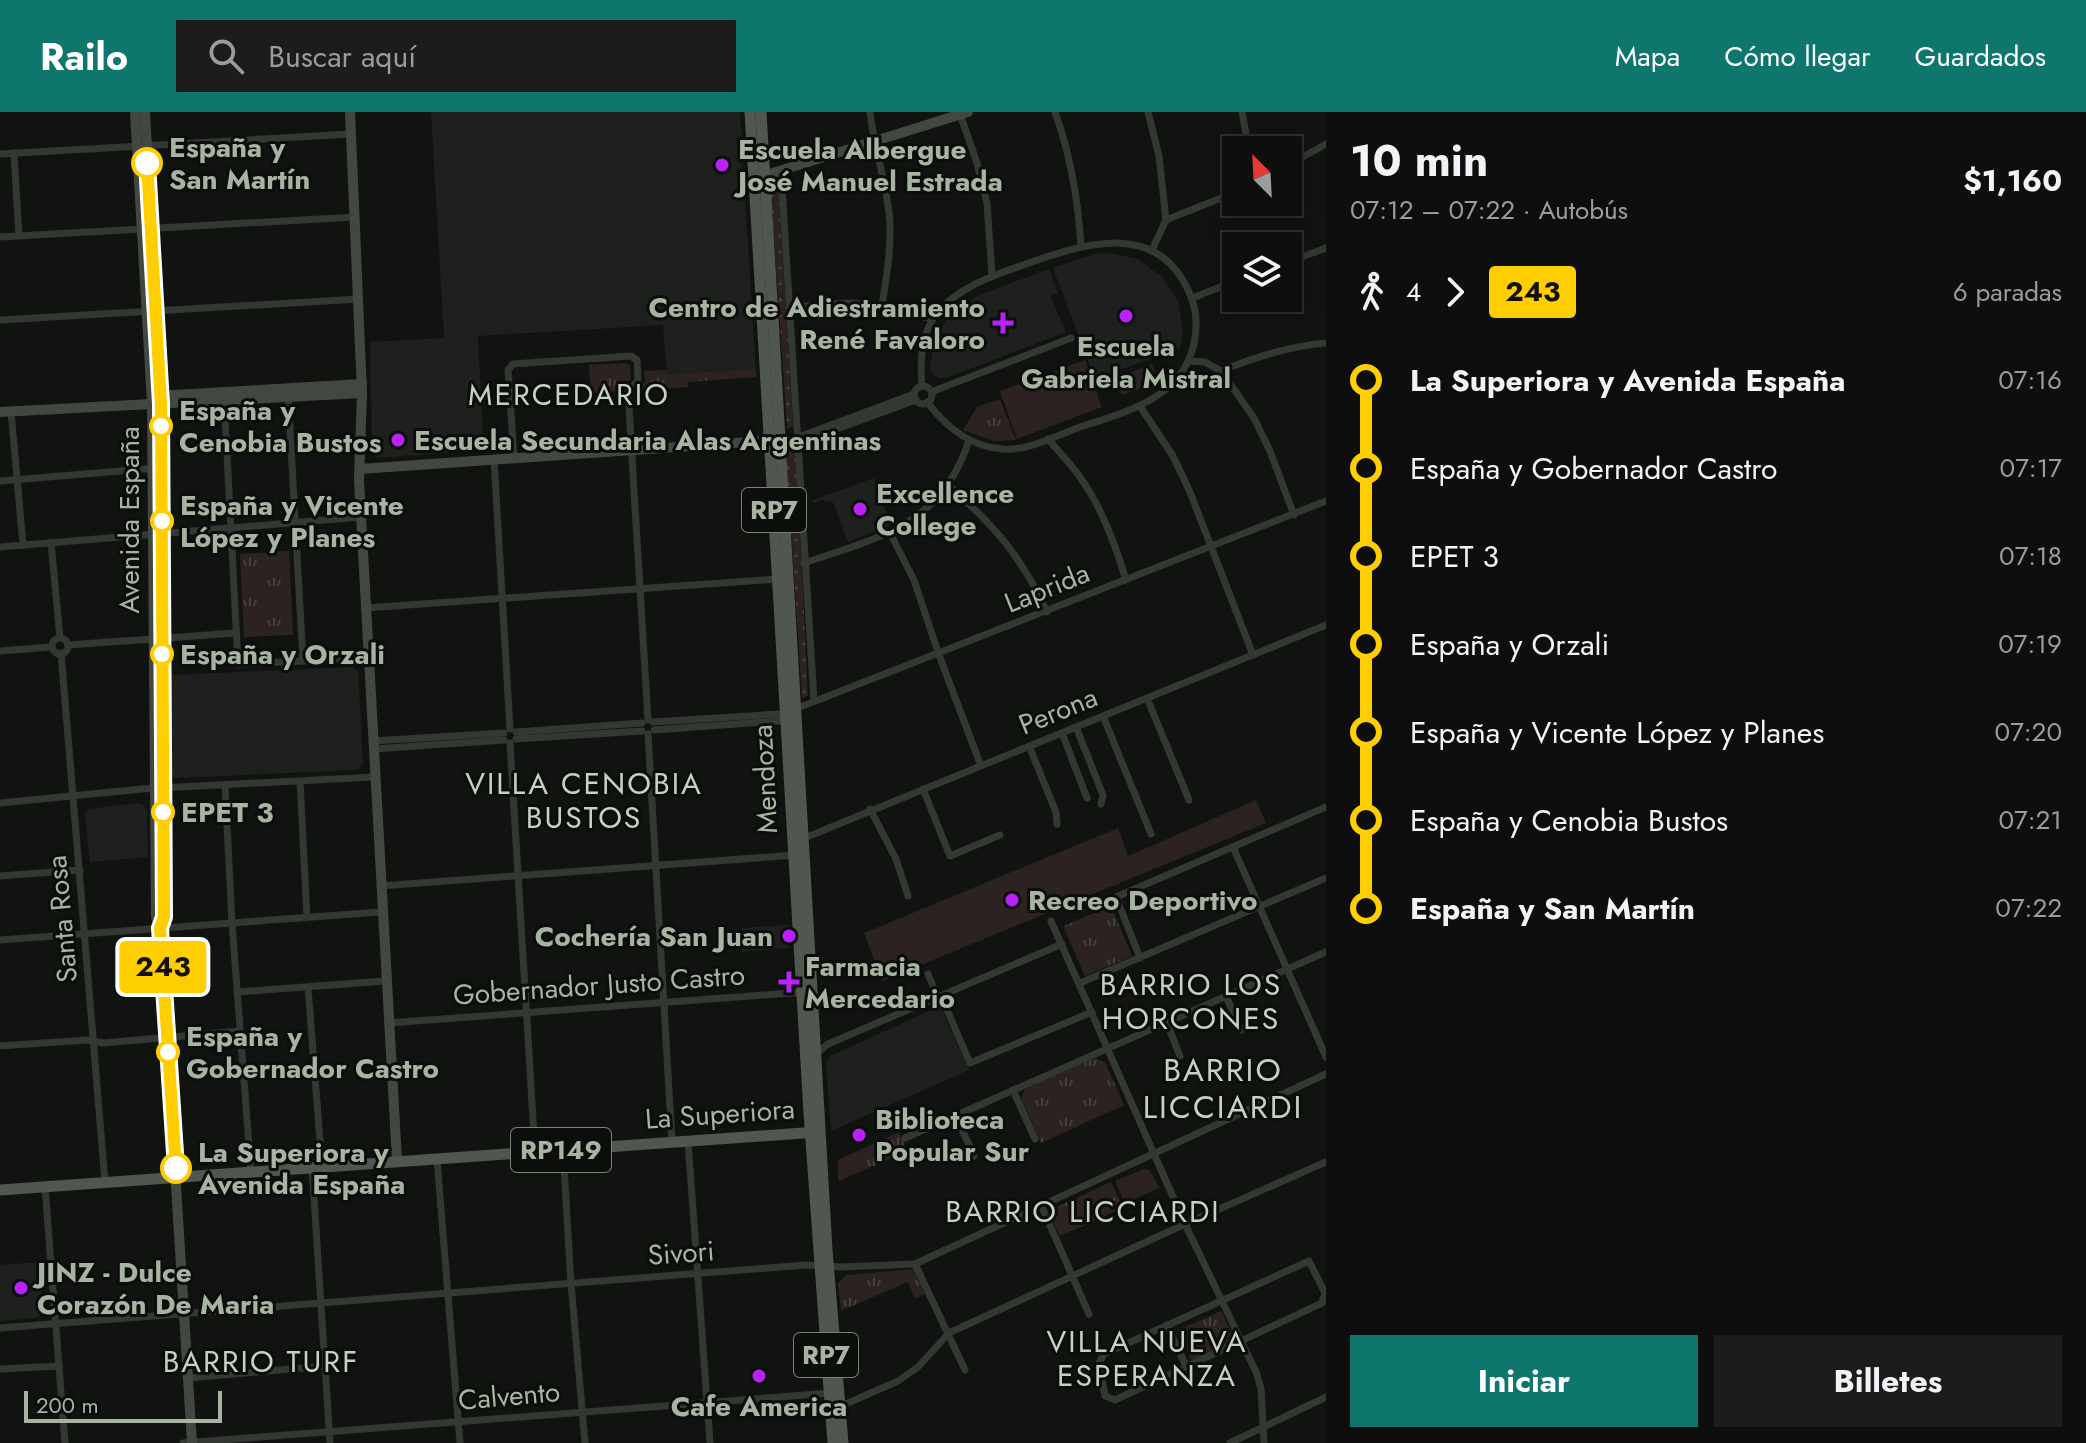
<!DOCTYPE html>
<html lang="es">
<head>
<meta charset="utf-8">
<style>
  :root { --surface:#0d0e0d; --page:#1b1c1b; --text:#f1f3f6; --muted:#9a9c9d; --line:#2d2e2e; --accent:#0f766e }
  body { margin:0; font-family:Jost,sans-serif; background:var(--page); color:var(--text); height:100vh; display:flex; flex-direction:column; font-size:30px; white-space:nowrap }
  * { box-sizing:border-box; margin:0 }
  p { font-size:26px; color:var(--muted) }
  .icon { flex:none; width:44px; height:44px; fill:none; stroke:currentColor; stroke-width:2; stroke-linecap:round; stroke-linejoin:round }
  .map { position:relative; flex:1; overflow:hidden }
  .details { display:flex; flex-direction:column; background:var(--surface); width:760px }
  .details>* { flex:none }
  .badge { padding:0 16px; border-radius:6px; font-size:28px; line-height:52px }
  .needle { width:52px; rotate:336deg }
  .controls { position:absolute; left:1222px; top:24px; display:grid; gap:16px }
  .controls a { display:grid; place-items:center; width:80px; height:80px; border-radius:0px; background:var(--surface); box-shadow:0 4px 20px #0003,0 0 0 2px var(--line); font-size:40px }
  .scale { position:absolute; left:24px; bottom:20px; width:198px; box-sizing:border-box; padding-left:8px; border:4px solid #a7b4a2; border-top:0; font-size:22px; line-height:28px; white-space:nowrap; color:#a7b4a2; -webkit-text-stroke:6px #0c0e0c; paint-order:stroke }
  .map>.badge { position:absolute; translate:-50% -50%; box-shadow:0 0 0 4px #fff }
  .legs { display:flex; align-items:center; gap:12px; height:88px; padding:0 24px; font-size:26px }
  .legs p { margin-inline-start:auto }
  .head { display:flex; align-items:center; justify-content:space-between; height:136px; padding:0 24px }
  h1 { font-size:44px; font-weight:700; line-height:60px }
  .button { display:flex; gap:16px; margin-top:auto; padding:16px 24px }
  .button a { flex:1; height:92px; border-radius:0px; background:var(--accent); color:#fff; font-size:32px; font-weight:700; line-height:92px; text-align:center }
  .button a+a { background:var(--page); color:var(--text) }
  ul { padding:0 24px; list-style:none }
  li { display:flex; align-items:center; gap:28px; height:88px; font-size:30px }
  li i { display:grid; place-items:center; width:12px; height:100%; margin:0 10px; background:currentColor }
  li i::after { content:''; width:20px; height:20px; margin:-10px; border:6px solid; border-radius:50%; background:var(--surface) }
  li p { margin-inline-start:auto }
  li:first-child i { background:linear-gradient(#0000 50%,currentColor 0) }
  li:last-child i { background:linear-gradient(currentColor 50%,#0000 0) }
  header { display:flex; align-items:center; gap:48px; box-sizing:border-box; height:112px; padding:0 40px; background:var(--accent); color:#fff }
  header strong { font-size:38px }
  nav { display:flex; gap:44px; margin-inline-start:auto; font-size:28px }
  .search { width:560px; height:72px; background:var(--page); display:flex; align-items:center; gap:20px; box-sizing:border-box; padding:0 28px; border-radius:0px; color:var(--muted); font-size:30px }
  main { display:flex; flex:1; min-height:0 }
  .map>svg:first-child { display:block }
  .built { fill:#1d201d }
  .grass { fill:url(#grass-dots) }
  .park { fill:url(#park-tufts) }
  .pitch { fill:#2b2221 }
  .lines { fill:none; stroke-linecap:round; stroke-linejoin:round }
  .street { stroke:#333832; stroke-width:7 }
  .secondary { stroke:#424840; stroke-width:10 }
  .primary { stroke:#4f574e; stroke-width:11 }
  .line-1-casing { stroke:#fff; stroke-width:18 }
  .line-1 { stroke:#ffce00; stroke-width:12 }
  .stop-1-dot { fill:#fff; stroke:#ffce00; stroke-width:4 }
  .poi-dot { fill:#ba21fb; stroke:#0c0e0c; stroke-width:3 }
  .labels { text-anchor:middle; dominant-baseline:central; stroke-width:6; stroke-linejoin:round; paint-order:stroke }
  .shield { fill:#0c0e0c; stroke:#788275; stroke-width:2 }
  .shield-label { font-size:26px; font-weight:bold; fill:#a7b4a2 }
  .stop-label { font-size:28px; font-weight:bold; fill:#a7b4a2; stroke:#0c0e0c; text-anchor:start }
  .poi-label { font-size:28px; font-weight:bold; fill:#a7b4a2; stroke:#0c0e0c; text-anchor:start }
  .street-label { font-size:28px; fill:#a7b4a2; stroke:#0c0e0c }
  .neighbourhood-label { font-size:30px; letter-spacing:2px; fill:#c6d0c3; stroke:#0c0e0c }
  .quarter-label { font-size:32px; letter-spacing:2px; fill:#c6d0c3; stroke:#0c0e0c }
</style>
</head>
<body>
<header>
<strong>Railo</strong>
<div class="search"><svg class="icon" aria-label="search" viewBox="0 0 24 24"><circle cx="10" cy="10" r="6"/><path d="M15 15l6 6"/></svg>Buscar aquí</div>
<nav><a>Mapa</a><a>Cómo llegar</a><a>Guardados</a></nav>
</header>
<main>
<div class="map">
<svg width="1326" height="1331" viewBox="0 0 1326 1331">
  <defs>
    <pattern id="grass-dots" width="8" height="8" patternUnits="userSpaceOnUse" patternTransform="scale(2)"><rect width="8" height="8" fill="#2b2221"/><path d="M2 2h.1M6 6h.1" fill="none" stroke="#47403e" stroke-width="1.8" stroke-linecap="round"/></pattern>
    <pattern id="park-tufts" width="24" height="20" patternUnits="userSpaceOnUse" patternTransform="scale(2)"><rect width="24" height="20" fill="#2b2221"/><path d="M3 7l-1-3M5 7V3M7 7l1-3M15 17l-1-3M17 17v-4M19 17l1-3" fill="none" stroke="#47403e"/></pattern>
  </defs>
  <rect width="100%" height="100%" fill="#111311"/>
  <g class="built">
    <path d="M431 0H740L743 45 739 49 743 57 756 257 667 262 663 213 478 224 484 338 378 346 372 341 370 230 444 226Z"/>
    <path d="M1110 141 1138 147 1162 165 1178 189 1183 219 1180 236 1095 267 1053 156 1095 142Z"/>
    <path d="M1049 157 1058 181 1050 184 1066 220 946 266H938L933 262 930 256 934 232 940 218 953 200 979 183Z"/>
    <path d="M874 366 891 413 848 430 833 390 822 388 813 391V388Z"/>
    <path d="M353 555 358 559 363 652 358 658 175 666 170 661V563Z"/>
    <path d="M137 691 144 693 147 699 148 745 90 750 85 703 88 697Z"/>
    <path d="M789 813 790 836 742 840 741 816Z"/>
    <path d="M940 894 969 958 831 1019 826 951 830 944Z"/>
    <path d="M40 1150 43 1199 38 1206 0 1209V1153Z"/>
  </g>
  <g class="grass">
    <path d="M770 68 778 70 793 314 787 317Z"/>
    <path d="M793 335 796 338 808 584 802 586 786 339Z"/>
  </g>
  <g class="park">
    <path d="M625 251 630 254 631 267 619 279 591 281 589 253Z"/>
    <path d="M756 257V265L688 270V275L638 278 645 269 644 259 667 258 668 262Z"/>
    <path d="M1000 287 1016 328 994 329 963 318 977 295Z"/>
    <path d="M289 439 293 523 244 525 240 442Z"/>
    <path d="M1111 794 1132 844 1085 864 1063 814Z"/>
    <path d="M1095 946 1105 950 1124 993 1041 1031 1021 986 1025 977Z"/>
    <path d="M899 1020 905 1034H900L902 1042 838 1069V1048Z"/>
    <path d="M1111 1070 1123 1096 1060 1124 1050 1103 1052 1097Z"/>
    <path d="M914 1157 925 1182 915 1187 908 1170 841 1199 838 1171 847 1163Z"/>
    <path d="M1221 1199 1236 1229 1192 1250 1178 1218Z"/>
  </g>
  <g class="pitch">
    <path d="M1085 248 1102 295 1017 327 1000 279Z"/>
    <path d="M1152 252 1159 270 1122 283 1116 266Z"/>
    <path d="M1256 688 1266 711 882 869 864 821 1118 716 1128 744Z"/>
    <path d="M1144 1057 1150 1058 1159 1076 1125 1091 1115 1069Z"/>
  </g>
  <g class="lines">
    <g class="street">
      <path d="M870 0C874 38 888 74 890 112 891 139 886 167 882 194"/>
      <path d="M1055 0C1071 44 1078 87 1081 134"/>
      <path d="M1148 0 1159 44 1166 108 1152 138"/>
      <path d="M1242 0 1249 38"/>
      <path d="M960 2 977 51 987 91 992 164"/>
      <path d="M14 41 19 123"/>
      <path d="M0 42 351 22"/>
      <path d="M1288 53 1326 32"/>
      <path d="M781 59 814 589"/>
      <path d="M1166 108 1236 80"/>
      <path d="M0 125 355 105"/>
      <path d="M1288 150 1326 136"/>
      <path d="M1192 186 1236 169"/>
      <path d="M789 195 850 191 882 194 933 207"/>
      <path d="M0 208 359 187"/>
      <path d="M1190 249 1205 250 1221 259C1255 245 1289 234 1326 231"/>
      <path d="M1221 259 1254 306 1270 339 1294 403"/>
      <path d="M922 274C920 252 921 223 935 204 956 176 992 164 1023 153 1083 132 1160 105 1191 185 1197 200 1197 217 1194 232 1181 288 1125 300 1077 316 1054 325 1027 339 1002 337 970 335 946 315 927 290"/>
      <circle cx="923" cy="283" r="9"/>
      <path d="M931 280 1071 226"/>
      <path d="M288 281 303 549"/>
      <path d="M224 285 238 552 368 546"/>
      <path d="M1140 294 1173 344 1190 380 1253 543"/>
      <path d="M11 299 23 433"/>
      <path d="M796 326 914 282"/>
      <path d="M1048 327C1059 340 1071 352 1080 365 1102 396 1115 432 1126 468"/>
      <path d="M781 328 804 329 916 288"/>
      <path d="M514 346 508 258 513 252 631 244 637 248 638 268 628 279 648 608"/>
      <path d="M494 348 510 617"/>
      <path d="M0 369 157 356"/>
      <path d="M949 374C995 414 1021 444 1047 500"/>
      <path d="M890 421 914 468 939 543 981 654"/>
      <path d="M51 430 60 526"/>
      <path d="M0 435 361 405"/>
      <path d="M804 451C879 426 943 412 969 328"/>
      <path d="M365 496 778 467"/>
      <circle cx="60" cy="534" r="8"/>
      <path d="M68 533 236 521"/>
      <path d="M0 539 52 535"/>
      <path d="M61 541 105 1070"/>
      <path d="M1147 586 1189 688"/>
      <path d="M795 597 1326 389"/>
      <path d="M1103 604 1151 722"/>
      <path d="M653 610 778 602 785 605"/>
      <path d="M1076 615 1103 683 1101 692"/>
      <path d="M654 618 779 609 786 604"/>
      <path d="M516 620 642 611"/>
      <path d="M1062 621 1087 686"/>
      <path d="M648 622 672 1030"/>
      <path d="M516 627 642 619"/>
      <path d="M372 629 504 621"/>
      <path d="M510 631 535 1040"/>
      <path d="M1029 634 1056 700 1057 712"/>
      <path d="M373 637 504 628"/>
      <path d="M300 669 307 805"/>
      <path d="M225 673 232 811 251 1060"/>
      <path d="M923 677 950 744 1000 723"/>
      <path d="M0 691 142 677 374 665"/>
      <path d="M870 697 896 747 908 784"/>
      <path d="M802 727 1326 513"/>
      <path d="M1233 735 1326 945"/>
      <path d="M0 764 80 758"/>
      <path d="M380 774 796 743"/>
      <path d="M1051 809 1185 1112 1257 1262 1261 1277 1264 1331"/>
      <path d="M0 828 381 800"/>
      <path d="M1140 846 1116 785 1326 695"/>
      <path d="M928 862 938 886"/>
      <path d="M1080 871 1326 766"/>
      <path d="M308 875 322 1055"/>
      <path d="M237 880 385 869"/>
      <path d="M941 884 970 951 1092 900"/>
      <path d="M1226 884 1241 918"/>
      <path d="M388 911 805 880"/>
      <path d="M1167 911 1180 944"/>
      <path d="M0 934 87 928 103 931 240 919"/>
      <path d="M816 942 828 932 1062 832"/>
      <path d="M1013 978 1035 1027"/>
      <path d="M956 1004 974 1044"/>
      <path d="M905 1026 1326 840"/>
      <path d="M688 1029 710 1331"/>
      <path d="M563 1038 571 1171 585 1331"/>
      <path d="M437 1047 460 1331"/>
      <path d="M312 1055 330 1331"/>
      <path d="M45 1075 65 1331"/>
      <path d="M1041 1093 1089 1202"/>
      <path d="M1309 1149 1325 1181 1322 1191 1115 1288 1105 1284 1099 1251 1104 1242Z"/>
      <path d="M915 1152 965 1258"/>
      <path d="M1167 1213 1187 1256"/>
      <path d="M0 1216 806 1153 841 1155 915 1152 1326 962"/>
      <path d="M0 1257 59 1254"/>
      <path d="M189 1266 325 1254"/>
      <path d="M839 1295 898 1269 918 1255 949 1221 1185 1112 1326 1050"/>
      <path d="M183 1331 831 1281"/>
      <path d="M1230 1331 1326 1285"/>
    </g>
    <g class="secondary">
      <path d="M135 0 152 291 156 805 160 816 192 1331"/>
      <path d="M145 0 161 292 164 805 160 816"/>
      <path d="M350 0 362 281 359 368 397 1049"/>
      <path d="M760 65 968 0"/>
      <path d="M157 284 362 272"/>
      <path d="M0 300 362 281"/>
      <path d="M360 357 777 328"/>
    </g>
    <g class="primary">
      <path d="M750 0 809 1001 833 1331"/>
      <path d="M761 0 827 1138 843 1331"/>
      <path d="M0 1078 817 1020"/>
    </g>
  </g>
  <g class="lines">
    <g class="line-1-casing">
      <path id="line-1" d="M147 51 161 292 164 805 160 816 176 1056"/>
    </g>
    <use href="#line-1" class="line-1"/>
  </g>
  <g class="stop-1-dot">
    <circle cx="147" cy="51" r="14"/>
    <circle cx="161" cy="314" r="10"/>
    <circle cx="162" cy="409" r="10"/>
    <circle cx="162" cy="542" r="10"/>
    <circle cx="163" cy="700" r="10"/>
    <circle cx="168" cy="940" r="10"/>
    <circle cx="176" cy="1056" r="14"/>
  </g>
  <g class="poi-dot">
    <circle cx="722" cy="53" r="8"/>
    <circle cx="1126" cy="204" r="8"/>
    <path d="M999 199h8v8h8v8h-8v8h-8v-8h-8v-8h8z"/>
    <circle cx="398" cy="328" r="8"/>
    <circle cx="860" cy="397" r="8"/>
    <circle cx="1012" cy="788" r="8"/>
    <circle cx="789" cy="824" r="8"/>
    <path d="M785 858h8v8h8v8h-8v8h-8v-8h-8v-8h8z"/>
    <circle cx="859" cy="1023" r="8"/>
    <circle cx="21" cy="1176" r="8"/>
    <circle cx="759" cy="1264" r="8"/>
  </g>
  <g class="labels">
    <g class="shield">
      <rect x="742" y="376" width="64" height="44" rx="6"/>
      <rect x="511" y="1016" width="100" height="44" rx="6"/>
      <rect x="794" y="1221" width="64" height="44" rx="6"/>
    </g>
    <g class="shield-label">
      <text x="774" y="398">RP7</text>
      <text x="561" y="1038">RP149</text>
      <text x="826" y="1243">RP7</text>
    </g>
    <g class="stop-label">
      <text x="169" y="35">España y<tspan x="169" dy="32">San Martín</tspan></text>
      <text x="179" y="298">España y<tspan x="179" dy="32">Cenobia Bustos</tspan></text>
      <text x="180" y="393">España y Vicente<tspan x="180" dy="32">López y Planes</tspan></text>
      <text x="180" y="542">España y Orzali</text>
      <text x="181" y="700">EPET 3</text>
      <text x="186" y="924">España y<tspan x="186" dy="32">Gobernador Castro</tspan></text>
      <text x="198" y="1040">La Superiora y<tspan x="198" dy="32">Avenida España</tspan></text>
    </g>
    <g class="poi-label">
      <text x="738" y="37">Escuela Albergue<tspan x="738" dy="32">José Manuel Estrada</tspan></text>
      <text x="985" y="195" text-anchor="end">Centro de Adiestramiento<tspan x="985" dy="32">René Favaloro</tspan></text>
      <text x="1126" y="234" text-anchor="middle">Escuela<tspan x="1126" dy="32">Gabriela Mistral</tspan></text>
      <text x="414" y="328">Escuela Secundaria Alas Argentinas</text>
      <text x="876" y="381">Excellence<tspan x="876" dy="32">College</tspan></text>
      <text x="1028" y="788">Recreo Deportivo</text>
      <text x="773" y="824" text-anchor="end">Cochería San Juan</text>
      <text x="805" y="854">Farmacia<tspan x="805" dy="32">Mercedario</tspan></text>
      <text x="875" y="1007">Biblioteca<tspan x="875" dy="32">Popular Sur</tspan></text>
      <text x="37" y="1160">JINZ - Dulce<tspan x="37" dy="32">Corazón De Maria</tspan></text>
      <text x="759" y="1294" text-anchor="middle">Cafe America</text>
    </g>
    <g class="street-label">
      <text transform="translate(129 408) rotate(-90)">Avenida España</text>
      <text transform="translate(1047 476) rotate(-22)">Laprida</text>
      <text transform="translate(1058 599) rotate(-22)">Perona</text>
      <text transform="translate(765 667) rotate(-93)">Mendoza</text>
      <text transform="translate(62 807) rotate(-95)">Santa Rosa</text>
      <text transform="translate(599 873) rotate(-4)">Gobernador Justo Castro</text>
      <text transform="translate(720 1002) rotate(-4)">La Superiora</text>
      <text transform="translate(681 1141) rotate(-4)">Sivori</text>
      <text transform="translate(509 1284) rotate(-5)">Calvento</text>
    </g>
    <g class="neighbourhood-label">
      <text x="569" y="282">MERCEDARIO</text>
      <text x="584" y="671">VILLA CENOBIA<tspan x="584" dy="34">BUSTOS</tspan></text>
      <text x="1191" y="872">BARRIO LOS<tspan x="1191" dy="34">HORCONES</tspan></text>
      <text x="1083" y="1099">BARRIO LICCIARDI</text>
      <text x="1147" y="1229">VILLA NUEVA<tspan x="1147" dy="34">ESPERANZA</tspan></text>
      <text x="261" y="1249">BARRIO TURF</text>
    </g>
    <g class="quarter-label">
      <text x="1223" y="958">BARRIO<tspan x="1223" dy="37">LICCIARDI</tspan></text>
    </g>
  </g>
</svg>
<div class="controls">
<a><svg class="needle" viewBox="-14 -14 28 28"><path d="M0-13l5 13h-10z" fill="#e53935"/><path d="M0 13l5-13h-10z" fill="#9a9c9d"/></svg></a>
<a><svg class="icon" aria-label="layers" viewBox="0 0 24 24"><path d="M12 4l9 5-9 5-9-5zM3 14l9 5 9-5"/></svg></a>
</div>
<div class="scale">200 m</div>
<b class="badge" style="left:163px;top:855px;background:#ffce00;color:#111">243</b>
</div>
<section class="details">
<div class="head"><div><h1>10 min</h1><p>07:12 – 07:22 · Autobús</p></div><b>$1,160</b></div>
<div class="legs"><svg class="icon" aria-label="walk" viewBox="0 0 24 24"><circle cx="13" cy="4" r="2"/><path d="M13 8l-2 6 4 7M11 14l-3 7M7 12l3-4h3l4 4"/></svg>4<svg class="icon" aria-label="forward" viewBox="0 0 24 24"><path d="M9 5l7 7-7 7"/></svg><b class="badge" style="background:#ffce00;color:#111">243</b><p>6 paradas</p></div>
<ul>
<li><i style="color:#ffce00"></i><b>La Superiora y Avenida España</b><p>07:16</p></li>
<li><i style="color:#ffce00"></i><span>España y Gobernador Castro</span><p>07:17</p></li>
<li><i style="color:#ffce00"></i><span>EPET 3</span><p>07:18</p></li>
<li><i style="color:#ffce00"></i><span>España y Orzali</span><p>07:19</p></li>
<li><i style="color:#ffce00"></i><span>España y Vicente López y Planes</span><p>07:20</p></li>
<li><i style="color:#ffce00"></i><span>España y Cenobia Bustos</span><p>07:21</p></li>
<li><i style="color:#ffce00"></i><b>España y San Martín</b><p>07:22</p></li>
</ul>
<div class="button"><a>Iniciar</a><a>Billetes</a></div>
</section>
</main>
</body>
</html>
